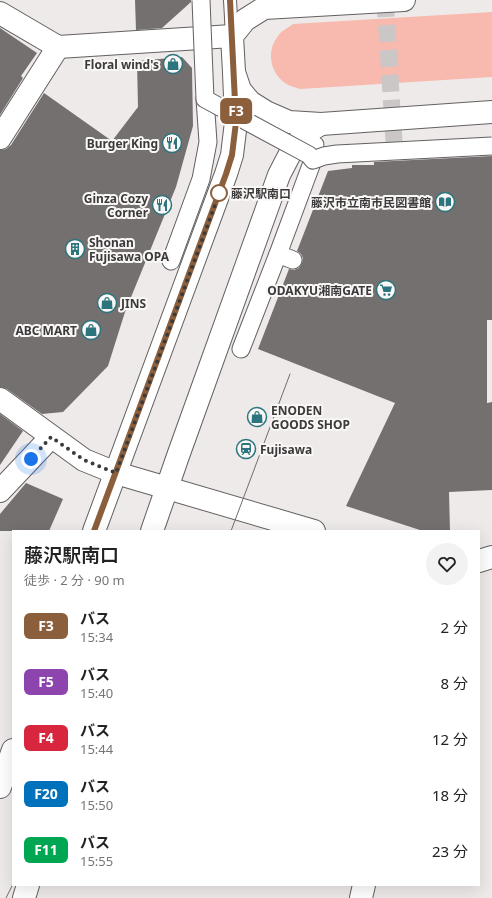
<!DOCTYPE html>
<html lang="ja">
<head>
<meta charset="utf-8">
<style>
  :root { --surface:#fff; --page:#f2f2f2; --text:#222; --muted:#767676 }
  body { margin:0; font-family:"Noto Sans","Noto Sans JP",sans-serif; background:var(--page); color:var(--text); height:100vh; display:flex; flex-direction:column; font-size:15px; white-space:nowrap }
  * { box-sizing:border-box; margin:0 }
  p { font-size:13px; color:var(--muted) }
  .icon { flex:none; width:22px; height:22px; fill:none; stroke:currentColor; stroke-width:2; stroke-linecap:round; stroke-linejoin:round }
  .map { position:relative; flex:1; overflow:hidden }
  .panel { position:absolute; left:12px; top:530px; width:468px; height:356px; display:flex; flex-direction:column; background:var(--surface); border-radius:0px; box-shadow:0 4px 16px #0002 }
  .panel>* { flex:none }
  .badge { padding:0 8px; border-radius:6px; font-size:14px; line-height:26px }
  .you { position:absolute; width:20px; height:20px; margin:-10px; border:3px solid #fff; border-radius:50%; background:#1a73e8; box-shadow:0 0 0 6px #1a73e833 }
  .map>.badge { position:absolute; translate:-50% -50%; box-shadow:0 0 0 2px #fff }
  .round { display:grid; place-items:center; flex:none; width:42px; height:42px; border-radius:21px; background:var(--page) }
  .head { display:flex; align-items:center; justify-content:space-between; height:68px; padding:0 12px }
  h1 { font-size:19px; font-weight:600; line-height:30px }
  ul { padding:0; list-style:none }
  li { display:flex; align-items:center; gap:12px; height:56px; padding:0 12px }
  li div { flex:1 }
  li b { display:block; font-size:15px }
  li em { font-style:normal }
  li .badge { min-width:44px; font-weight:700; text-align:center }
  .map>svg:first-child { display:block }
  .green { fill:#f8b9ae }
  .building { fill:#73706f }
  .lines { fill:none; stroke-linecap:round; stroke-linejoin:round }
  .pedestrian-tunnel { stroke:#cac7c6; stroke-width:17; stroke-dasharray:17 8; stroke-linecap:butt }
  .service-casing { stroke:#636060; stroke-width:14 }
  .pedestrian-casing { stroke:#636060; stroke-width:19 }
  .minor-casing { stroke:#636060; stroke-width:24 }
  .tertiary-casing { stroke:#636060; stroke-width:24 }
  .service { stroke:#fff; stroke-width:12 }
  .pedestrian { stroke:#fff; stroke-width:17 }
  .minor { stroke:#fff; stroke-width:22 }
  .tertiary { stroke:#fff; stroke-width:22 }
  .tram { stroke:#6f6d6d; stroke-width:1 }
  .pedestrian-bridge-casing { stroke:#636060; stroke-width:19; stroke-linecap:butt }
  .pedestrian-bridge { stroke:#fff; stroke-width:17 }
  .line-casing { stroke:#fff; stroke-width:9 }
  .line { stroke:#8b5e3c; stroke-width:6 }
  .walk { stroke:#3c3b3b; stroke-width:4; stroke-dasharray:0 7.2 }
  .stop-dot { fill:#fff; stroke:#8b5e3c; stroke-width:2 }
  .labels { text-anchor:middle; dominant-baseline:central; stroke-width:4; stroke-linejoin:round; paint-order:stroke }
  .poi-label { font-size:12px; font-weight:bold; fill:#3c3b3b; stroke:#fbf7f7; text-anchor:end }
  .stop-label { font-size:12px; font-weight:bold; fill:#3c3b3b; stroke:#fbf7f7; text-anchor:start }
</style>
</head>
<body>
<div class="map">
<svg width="492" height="898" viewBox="0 0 492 898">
  <rect width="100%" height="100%" fill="#eeeae9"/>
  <path class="green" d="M492 12V77L300 89C295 87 289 86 285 83 270 72 266 51 278 36 281 31 288 28 293 24Z"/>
  <g class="building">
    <path d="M135 0H191V2L162 28 136 30Z"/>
    <path d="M0 28 37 53 21 76 23 78 0 115Z"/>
    <path d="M182 57 192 68 193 126 176 187 125 312 108 366 63 412 42 414 7 389 0 387V150L6 149 11 145 44 93 112 141 138 107 137 61Z"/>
    <path d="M492 156V320H487V403L492 402V490L449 492 450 531H423L346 506 395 403 258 349 289 269 294 270 299 268 302 263 303 258 301 254 297 251 328 171 352 168V165H374V162Z"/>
    <path d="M0 414 23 431 0 465Z"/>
    <path d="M26 483 63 499 49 531H0V514Z"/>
  </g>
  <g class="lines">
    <path class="pedestrian-tunnel" d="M385 0 395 157"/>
    <g class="service-casing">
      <path id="service" d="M230 0 232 36"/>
    </g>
    <g class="pedestrian-casing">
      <g id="pedestrian">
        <path d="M298 149 315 145"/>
        <path d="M278 254 293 260"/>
        <path d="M171 261 201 179 208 142 205 99"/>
        <path d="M241 349 278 254 313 160"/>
      </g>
    </g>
    <g class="minor-casing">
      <g id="minor">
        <path d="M0 13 58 47 232 36"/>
        <path d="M0 138 58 47"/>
        <path d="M0 399 84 460 116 473 314 531"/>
        <path d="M0 491 51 437"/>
        <path d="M94 531 226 174 232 155 236 122 234 72"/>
        <path d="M152 531 178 456 279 175 294 146 306 133 321 124"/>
        <path d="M479 561 492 557"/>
        <path d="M0 787 13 750"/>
        <path d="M24 898 28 885"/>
        <path d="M361 898 364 885"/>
      </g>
    </g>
    <g class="tertiary-casing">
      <path id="tertiary" d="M404 0 264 8 245 20 232 36 234 72 240 90 250 102 266 112 289 122 321 124 492 112"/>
    </g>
    <use href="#service" class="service"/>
    <use href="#pedestrian" class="pedestrian"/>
    <use href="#minor" class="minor"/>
    <use href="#tertiary" class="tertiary"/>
    <g class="tram">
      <path d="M231 531 290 374"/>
      <path d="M6 898 13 884"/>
    </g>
    <g class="pedestrian-bridge-casing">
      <path id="pedestrian-bridge" d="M201 0 205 99 309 155 313 160 324 156 337 154 492 146"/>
    </g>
    <use href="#pedestrian-bridge" class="pedestrian-bridge"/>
  </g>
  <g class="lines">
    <g class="line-casing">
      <path id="line" d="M94 531 226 174 232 155 236 122 230 0"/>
    </g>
    <use href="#line" class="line"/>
    <path class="walk" d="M31 459 51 437 84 460 116 473 221 189 219 193"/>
  </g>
  <defs>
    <g id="shop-ring" transform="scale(1)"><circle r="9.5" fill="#fbf7f7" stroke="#2c757e" stroke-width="1.5"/><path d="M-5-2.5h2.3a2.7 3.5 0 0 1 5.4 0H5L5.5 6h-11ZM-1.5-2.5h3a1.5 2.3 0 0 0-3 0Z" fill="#2c757e"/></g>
    <g id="restaurant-ring" transform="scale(1)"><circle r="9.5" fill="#fbf7f7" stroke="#2c757e" stroke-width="1.5"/><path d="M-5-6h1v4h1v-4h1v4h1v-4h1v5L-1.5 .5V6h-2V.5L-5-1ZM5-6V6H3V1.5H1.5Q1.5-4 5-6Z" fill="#2c757e"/></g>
    <g id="library-ring" transform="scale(1)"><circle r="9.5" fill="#fbf7f7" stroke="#2c757e" stroke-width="1.5"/><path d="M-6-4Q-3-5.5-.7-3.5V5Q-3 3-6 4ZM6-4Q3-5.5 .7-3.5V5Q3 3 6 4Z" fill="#2c757e"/></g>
    <g id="building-ring" transform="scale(1)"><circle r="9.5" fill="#fbf7f7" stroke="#2c757e" stroke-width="1.5"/><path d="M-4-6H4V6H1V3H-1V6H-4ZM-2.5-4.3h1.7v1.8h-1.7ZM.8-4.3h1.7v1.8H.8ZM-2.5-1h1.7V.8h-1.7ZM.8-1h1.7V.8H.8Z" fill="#2c757e"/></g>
    <g id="supermarket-ring" transform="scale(1)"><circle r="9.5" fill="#fbf7f7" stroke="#2c757e" stroke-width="1.5"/><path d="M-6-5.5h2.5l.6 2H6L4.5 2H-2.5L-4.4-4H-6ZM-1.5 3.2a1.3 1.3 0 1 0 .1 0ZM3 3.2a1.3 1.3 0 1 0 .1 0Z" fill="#2c757e"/></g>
    <g id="station-ring" transform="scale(1)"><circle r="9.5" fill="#fbf7f7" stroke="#2c757e" stroke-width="1.5"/><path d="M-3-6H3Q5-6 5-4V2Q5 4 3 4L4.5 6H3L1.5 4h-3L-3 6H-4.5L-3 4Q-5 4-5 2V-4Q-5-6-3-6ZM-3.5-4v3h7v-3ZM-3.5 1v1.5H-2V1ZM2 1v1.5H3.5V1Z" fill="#2c757e"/></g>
  </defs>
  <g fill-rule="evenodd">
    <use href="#shop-ring" x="173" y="64"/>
    <use href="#restaurant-ring" x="172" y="143"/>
    <use href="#library-ring" x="445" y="202"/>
    <use href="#restaurant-ring" x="162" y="205"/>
    <use href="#building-ring" x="75" y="249"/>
    <use href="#supermarket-ring" x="386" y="290"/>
    <use href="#shop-ring" x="107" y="303"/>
    <use href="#shop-ring" x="91" y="330"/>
    <use href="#shop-ring" x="257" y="417"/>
    <use href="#station-ring" x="246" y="449"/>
  </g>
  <circle class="stop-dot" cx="219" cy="193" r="8"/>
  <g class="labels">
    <g class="poi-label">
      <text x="159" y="64">Floral wind's</text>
      <text x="158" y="143">Burger King</text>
      <text x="148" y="198">Ginza Cozy<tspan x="148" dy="14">Corner</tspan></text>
      <text x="431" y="202">藤沢市立南市民図書館</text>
      <text x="89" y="242" text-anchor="start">Shonan<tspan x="89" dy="14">Fujisawa OPA</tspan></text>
      <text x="372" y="290">ODAKYU湘南GATE</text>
      <text x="121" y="303" text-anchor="start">JINS</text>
      <text x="77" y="330">ABC MART</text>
      <text x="271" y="410" text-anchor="start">ENODEN<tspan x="271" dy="14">GOODS SHOP</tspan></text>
      <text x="260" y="449" text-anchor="start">Fujisawa</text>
    </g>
    <g class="stop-label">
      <text x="231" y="193">藤沢駅南口</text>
    </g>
  </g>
</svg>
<div class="you" style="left:31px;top:459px"></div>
<b class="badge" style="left:236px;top:111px;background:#8b5e3c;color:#fff">F3</b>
<section class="panel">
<div class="head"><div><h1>藤沢駅南口</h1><p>徒歩 · 2 分 · 90 m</p></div><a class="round"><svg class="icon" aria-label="heart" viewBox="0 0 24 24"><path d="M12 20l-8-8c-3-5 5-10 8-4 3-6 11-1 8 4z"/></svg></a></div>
<ul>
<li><span class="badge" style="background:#8b5e3c;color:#fff">F3</span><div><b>バス</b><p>15:34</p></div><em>2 分</em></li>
<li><span class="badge" style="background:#8e44ad;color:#fff">F5</span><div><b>バス</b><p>15:40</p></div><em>8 分</em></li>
<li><span class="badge" style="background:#d7263d;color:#fff">F4</span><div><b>バス</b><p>15:44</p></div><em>12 分</em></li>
<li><span class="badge" style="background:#0072bc;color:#fff">F20</span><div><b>バス</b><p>15:50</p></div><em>18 分</em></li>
<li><span class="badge" style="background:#00a651;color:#fff">F11</span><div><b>バス</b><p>15:55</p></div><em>23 分</em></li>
</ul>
</section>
</div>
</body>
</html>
